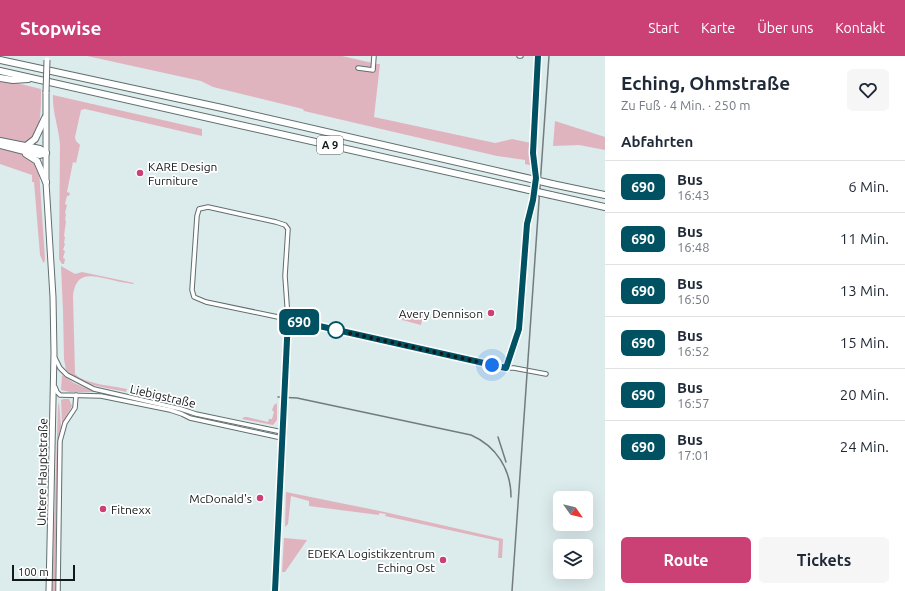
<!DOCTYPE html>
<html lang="de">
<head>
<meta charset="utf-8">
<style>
  :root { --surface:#fff; --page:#f6f6f7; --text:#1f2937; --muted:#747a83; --line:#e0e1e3; --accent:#cb4075 }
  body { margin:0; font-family:Ubuntu,sans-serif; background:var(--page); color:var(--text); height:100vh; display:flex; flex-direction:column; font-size:15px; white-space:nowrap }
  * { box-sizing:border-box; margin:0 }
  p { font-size:13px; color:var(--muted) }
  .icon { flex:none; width:22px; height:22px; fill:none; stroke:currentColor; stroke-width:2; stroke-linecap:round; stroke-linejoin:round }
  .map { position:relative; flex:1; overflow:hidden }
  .details { display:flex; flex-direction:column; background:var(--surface); width:300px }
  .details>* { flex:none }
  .badge { padding:0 8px; border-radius:6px; font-size:14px; line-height:26px }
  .needle { width:26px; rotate:124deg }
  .buttons { position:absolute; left:553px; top:435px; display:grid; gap:8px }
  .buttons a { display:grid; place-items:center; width:40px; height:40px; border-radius:6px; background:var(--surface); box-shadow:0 4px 16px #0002; font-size:20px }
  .scale { position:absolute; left:12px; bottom:10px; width:63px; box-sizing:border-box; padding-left:4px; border:2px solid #131818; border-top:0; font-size:11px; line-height:14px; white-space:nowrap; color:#131818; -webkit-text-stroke:3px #fff; paint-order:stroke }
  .you { position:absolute; width:20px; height:20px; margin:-10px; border:3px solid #fff; border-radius:50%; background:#1a73e8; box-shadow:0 0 0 6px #1a73e833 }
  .map>.badge { position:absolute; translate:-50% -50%; box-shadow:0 0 0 2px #fff }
  h2 { padding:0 16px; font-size:15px; line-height:36px }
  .round { display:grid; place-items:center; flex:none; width:42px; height:42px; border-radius:6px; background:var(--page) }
  .summary { display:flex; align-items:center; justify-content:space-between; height:68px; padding:0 16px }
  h1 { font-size:19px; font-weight:600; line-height:30px }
  .cta { display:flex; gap:8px; margin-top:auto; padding:8px 16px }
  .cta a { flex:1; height:46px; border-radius:6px; background:var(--accent); color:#fff; font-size:16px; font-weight:600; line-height:46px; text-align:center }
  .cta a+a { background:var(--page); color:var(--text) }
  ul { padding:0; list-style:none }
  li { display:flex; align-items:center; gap:12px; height:52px; padding:0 16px; border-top:1px solid var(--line) }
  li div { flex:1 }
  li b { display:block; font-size:15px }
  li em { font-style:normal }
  li .badge { min-width:44px; font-weight:700; text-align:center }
  header { display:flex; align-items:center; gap:24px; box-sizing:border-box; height:56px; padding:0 20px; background:var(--accent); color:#fff }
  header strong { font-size:19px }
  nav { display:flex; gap:22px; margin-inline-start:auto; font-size:14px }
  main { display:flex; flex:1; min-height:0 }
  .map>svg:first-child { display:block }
  .green { fill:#e0b4bf }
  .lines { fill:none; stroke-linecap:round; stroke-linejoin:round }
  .minor-casing { stroke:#606e6e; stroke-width:5.5 }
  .secondary-casing { stroke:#606e6e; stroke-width:7 }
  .motorway-casing { stroke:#606e6e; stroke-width:8 }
  .minor { stroke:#fff; stroke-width:3.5 }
  .secondary { stroke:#fff; stroke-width:5 }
  .motorway { stroke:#fff; stroke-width:6 }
  .rail { stroke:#727c7d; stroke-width:1.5 }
  .secondary-bridge-casing { stroke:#606e6e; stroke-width:7; stroke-linecap:butt }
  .motorway-bridge-casing { stroke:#606e6e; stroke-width:8; stroke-linecap:butt }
  .secondary-bridge { stroke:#fff; stroke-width:5 }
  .motorway-bridge { stroke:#fff; stroke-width:6 }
  .line-casing { stroke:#fff; stroke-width:9 }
  .line { stroke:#005262; stroke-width:6 }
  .walk { stroke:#131818; stroke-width:4; stroke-dasharray:0 7.2 }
  .poi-dot { fill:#cb4075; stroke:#fff; stroke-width:1.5 }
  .stop-dot { fill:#fff; stroke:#005262; stroke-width:2 }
  .labels { text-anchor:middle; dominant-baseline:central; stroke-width:3.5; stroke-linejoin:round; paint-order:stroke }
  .shield { fill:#fff; stroke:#5a5d5d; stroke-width:1 }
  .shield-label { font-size:11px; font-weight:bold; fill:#131818 }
  .poi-label { font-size:12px; fill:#131818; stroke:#fff; text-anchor:end }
  .street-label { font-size:12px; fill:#131818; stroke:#fff }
</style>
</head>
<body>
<header>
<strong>Stopwise</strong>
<nav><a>Start</a><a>Karte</a><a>Über uns</a><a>Kontakt</a></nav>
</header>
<main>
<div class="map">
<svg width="605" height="535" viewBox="0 0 605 535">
  <rect width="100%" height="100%" fill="#dcebec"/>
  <g class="green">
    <path d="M87 0H342L377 8H380L374 61 495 87 512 83 531 87 533 110 525 108V104L497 100 304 55 303 53 213 31 201 25Z"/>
    <path d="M0 23 41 33C41 45 43 83 25 87 20 88 6 84 0 83Z"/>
    <path d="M53 39 202 73V80L85 53 81 54 75 81 76 85 80 89 76 107 73 106 67 136 70 137 69 140H67L65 148 67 149 65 157 66 158 65 164 66 165 64 180 65 181 64 187 65 188 63 194 65 195 63 202 65 203 64 208H62L59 203 60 89C59 72 52 56 53 39Z"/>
    <path d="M555 65 605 81V94L579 89 553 90Z"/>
    <path d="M0 92C10 95 27 97 34 106 36 108 37 112 39 114L45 203 44 207 43 206 40 199 34 126H32V119L0 108Z"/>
    <path d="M61 210 75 218 82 216 134 227 133 228C125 227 116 225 108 223 89 219 76 216 73 240L75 318C84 328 114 330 127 333L126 336C105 331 82 330 66 314L64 303 63 255Z"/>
    <path d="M405 254 421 258V259L423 260 421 269 402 264Z"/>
    <path d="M62 319 74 327 95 336H70L61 334Z"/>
    <path d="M64 343H69L72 350 62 368 61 344Z"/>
    <path d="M59 346 61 371 58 385 55 535H52L58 350Z"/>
    <path d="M277 347V364L273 369 242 363 244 361H247L268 366 269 363H272L274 356 272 354 274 349Z"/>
    <path d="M286 436 380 455 503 483 502 502H498L499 485 385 460 386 458 379 457V459L309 450V445L291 440 288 468 285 471Z"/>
    <path d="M284 482 307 484 285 516H282Z"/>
  </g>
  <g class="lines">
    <g class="minor-casing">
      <g id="minor">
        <path d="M519 0H521"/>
        <path d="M358 12 373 14 374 0"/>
        <path d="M55 302 60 312 67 319 94 333 181 353 196 358 282 376"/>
        <path d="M55 331 57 336 60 339 101 340 170 354 182 358 190 362 282 382"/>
        <path d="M58 535 60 385 65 367 75 352 76 339"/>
        <path d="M275 535 288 263 285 220 288 173 285 169 276 166 208 151 199 153 197 160 192 234 194 241 206 246 278 261C285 263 291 264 297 265L506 312H514L546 318"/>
      </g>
    </g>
    <g class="secondary-casing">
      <path id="secondary" d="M46 36V126L53 241 54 297 49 535"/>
    </g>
    <g class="motorway-casing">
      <g id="motorway">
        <path d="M0 4 222 52 531 123"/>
        <path d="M0 15 529 134"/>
        <path d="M0 22 13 24 28 23"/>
        <path d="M0 85 40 93 46 97 40 99 0 89"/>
        <path d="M26 90 35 83 45 62"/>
        <path d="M26 98 37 105 46 126"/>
        <path d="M552 128 605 139"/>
        <path d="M551 139 605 151"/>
      </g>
    </g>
    <use href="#minor" class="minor"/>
    <use href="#secondary" class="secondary"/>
    <use href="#motorway" class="motorway"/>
    <g class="rail">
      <path d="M278 341 297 342 471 379C496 390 511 413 511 441"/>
      <path d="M498 381 506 406"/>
      <path d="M512 535 549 0"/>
    </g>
    <g class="secondary-bridge-casing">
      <path id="secondary-bridge" d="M46 36 47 4"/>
    </g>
    <g class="motorway-bridge-casing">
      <g id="motorway-bridge">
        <path d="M531 123 552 128"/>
        <path d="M529 134 551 139"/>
      </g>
    </g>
    <use href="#secondary-bridge" class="secondary-bridge"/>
    <use href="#motorway-bridge" class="motorway-bridge"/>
  </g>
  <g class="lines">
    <g class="line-casing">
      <path id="line" d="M275 535 288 263 506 312 519 273 527 168 533 144 536 122 533 97 538 0"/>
    </g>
    <use href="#line" class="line"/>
    <path class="walk" d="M336 274 492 309"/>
  </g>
  <g class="poi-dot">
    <circle cx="140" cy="117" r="4"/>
    <circle cx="491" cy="257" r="4"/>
    <circle cx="260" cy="442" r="4"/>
    <circle cx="103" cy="453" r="4"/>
    <circle cx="443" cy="504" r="4"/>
  </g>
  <circle class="stop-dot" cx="336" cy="274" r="8"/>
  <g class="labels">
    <rect class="shield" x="317" y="80" width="26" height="18" rx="3"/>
    <g class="shield-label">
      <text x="330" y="89">A 9</text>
    </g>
    <g class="poi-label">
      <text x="148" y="110" text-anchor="start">KARE Design<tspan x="148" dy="14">Furniture</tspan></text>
      <text x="483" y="257">Avery Dennison</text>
      <text x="252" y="442">McDonald's</text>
      <text x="111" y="453" text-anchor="start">Fitnexx</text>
      <text x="435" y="497">EDEKA Logistikzentrum<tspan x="435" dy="14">Eching Ost</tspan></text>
    </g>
    <g class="street-label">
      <text transform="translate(163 340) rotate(13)">Liebigstraße</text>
      <text transform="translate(42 416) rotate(-89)">Untere Hauptstraße</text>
    </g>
  </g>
</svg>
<div class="buttons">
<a><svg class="needle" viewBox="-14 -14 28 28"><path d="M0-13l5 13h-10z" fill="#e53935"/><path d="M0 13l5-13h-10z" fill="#747a83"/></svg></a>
<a><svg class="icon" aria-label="layers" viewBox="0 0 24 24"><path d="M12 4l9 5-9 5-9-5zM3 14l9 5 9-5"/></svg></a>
</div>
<div class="scale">100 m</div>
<div class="you" style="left:492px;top:309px"></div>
<b class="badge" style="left:299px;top:266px;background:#005262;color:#fff">690</b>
</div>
<section class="details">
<div class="summary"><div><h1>Eching, Ohmstraße</h1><p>Zu Fuß · 4 Min. · 250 m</p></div><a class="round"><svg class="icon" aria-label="heart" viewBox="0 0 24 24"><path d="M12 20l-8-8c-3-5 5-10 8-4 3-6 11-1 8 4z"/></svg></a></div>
<h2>Abfahrten</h2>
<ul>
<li><span class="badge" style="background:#005262;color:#fff">690</span><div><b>Bus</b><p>16:43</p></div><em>6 Min.</em></li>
<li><span class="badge" style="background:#005262;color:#fff">690</span><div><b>Bus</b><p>16:48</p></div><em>11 Min.</em></li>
<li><span class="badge" style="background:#005262;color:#fff">690</span><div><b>Bus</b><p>16:50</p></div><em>13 Min.</em></li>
<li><span class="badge" style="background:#005262;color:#fff">690</span><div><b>Bus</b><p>16:52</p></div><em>15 Min.</em></li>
<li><span class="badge" style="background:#005262;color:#fff">690</span><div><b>Bus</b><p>16:57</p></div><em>20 Min.</em></li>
<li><span class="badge" style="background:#005262;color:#fff">690</span><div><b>Bus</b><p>17:01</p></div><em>24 Min.</em></li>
</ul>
<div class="cta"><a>Route</a><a>Tickets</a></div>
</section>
</main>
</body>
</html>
